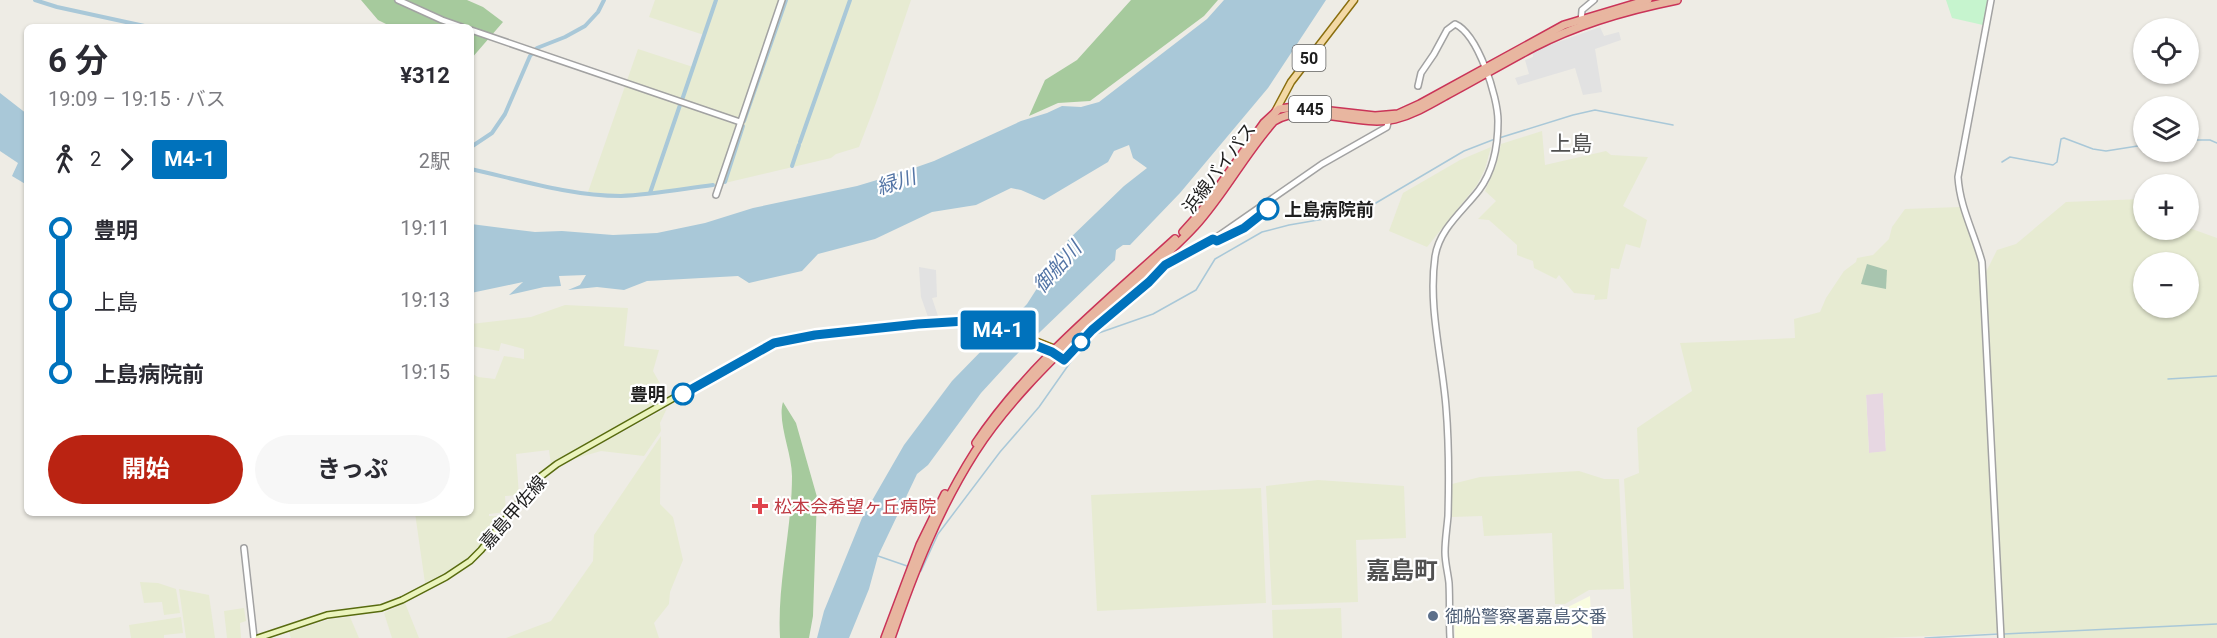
<!DOCTYPE html>
<html lang="ja">
<head>
<meta charset="utf-8">
<style>
  :root { --surface:#fff; --page:#f7f7f7; --text:#2b2b33; --muted:#7c7c81; --accent:#ba2312 }
  body { margin:0; font-family:Roboto,"Noto Sans JP",sans-serif; background:var(--page); color:var(--text); height:100vh; display:flex; flex-direction:column; font-size:22px; white-space:nowrap }
  * { box-sizing:border-box; margin:0 }
  p { font-size:20px; color:var(--muted) }
  .icon { flex:none; width:33px; height:33px; fill:none; stroke:currentColor; stroke-width:2; stroke-linecap:round; stroke-linejoin:round }
  .map { position:relative; flex:1; overflow:hidden }
  .sheet { position:absolute; left:24px; top:24px; width:450px; height:492px; display:flex; flex-direction:column; background:var(--surface); border-radius:9px; box-shadow:0 2px 4px #0004 }
  .sheet>* { flex:none }
  .badge { padding:0 12px; border-radius:4px; font-size:21px; line-height:39px }
  .tools { position:absolute; left:2133px; top:18px; display:grid; gap:12px }
  .tools a { display:grid; place-items:center; width:66px; height:66px; border-radius:50%; background:var(--surface); box-shadow:0 2px 4px #0004; font-size:30px }
  .map>.badge { position:absolute; translate:-50% -50%; box-shadow:0 0 0 3px #fff }
  .legs { display:flex; align-items:center; gap:9px; height:66px; padding:0 24px; font-size:20px }
  .legs p { margin-inline-start:auto }
  .summary { display:flex; align-items:center; justify-content:space-between; height:102px; padding:0 24px }
  h1 { font-size:33px; font-weight:700; line-height:45px }
  .button { display:flex; gap:12px; margin-top:auto; padding:12px 24px }
  .button a { flex:1; height:69px; border-radius:36px; background:var(--accent); color:#fff; font-size:24px; font-weight:700; line-height:69px; text-align:center }
  .button a+a { background:var(--page); color:var(--text) }
  ul { padding:0 24px; list-style:none }
  li { display:flex; align-items:center; gap:21px; height:72px; font-size:22px }
  li i { display:grid; place-items:center; width:9px; height:100%; margin:0 8px; background:currentColor }
  li i::after { content:''; width:15px; height:15px; margin:-8px; border:4px solid; border-radius:50%; background:var(--surface) }
  li p { margin-inline-start:auto }
  li:first-child i { background:linear-gradient(#0000 50%,currentColor 0) }
  li:last-child i { background:linear-gradient(currentColor 50%,#0000 0) }
  .map>svg:first-child { display:block }
  .industrial { fill:#e7d7e2 }
  .education { fill:#f9fce0 }
  .farmland { fill:#e7ebd2; fill-rule:evenodd }
  .forest { fill:#a6ca9d }
  .cemetery { fill:#a8c5af }
  .park { fill:#c6f4ce }
  .parking { fill:#e2e2e2 }
  .water { fill:#a9c8d8 }
  .lines { fill:none; stroke-linecap:round; stroke-linejoin:round }
  .stream { stroke:#a9c8d8; stroke-width:1.5 }
  .canal { stroke:#a9c8d8; stroke-width:4 }
  .tertiary-casing { stroke:#a2a2a2; stroke-width:8 }
  .secondary-casing { stroke:#586b0f; stroke-width:8 }
  .primary-casing { stroke:#8a6e0e; stroke-width:9 }
  .trunk-casing { stroke:#ca3458; stroke-width:10 }
  .tertiary { stroke:#fff; stroke-width:5 }
  .secondary { stroke:#ebf4bd; stroke-width:5 }
  .primary { stroke:#f3d9a5; stroke-width:6 }
  .trunk { stroke:#e8b6a0; stroke-width:7 }
  .line-1-casing { stroke:#fff; stroke-width:14 }
  .line-1 { stroke:#0072bc; stroke-width:9 }
  .stop-1-dot { fill:#fff; stroke:#0072bc; stroke-width:3 }
  .health-dot { fill:#e0444e; stroke:#fff; stroke-width:2 }
  .service-dot { fill:#5c6f8a; stroke:#fff; stroke-width:2 }
  .labels { text-anchor:middle; dominant-baseline:central; stroke-width:4.5; stroke-linejoin:round; paint-order:stroke }
  .shield { fill:#fff; stroke:#626262; stroke-width:1.5 }
  .shield-label { font-size:16px; font-weight:bold; fill:#1e1e1e }
  .street-label { font-size:18px; fill:#1e1e1e; stroke:#fff }
  .stop-label { font-size:18px; font-weight:bold; fill:#1e1e1e; stroke:#fff; text-anchor:start }
  .health-label { font-size:18px; fill:#be3a42; stroke:#fff; text-anchor:start }
  .service-label { font-size:18px; fill:#4e5e75; stroke:#fff; text-anchor:start }
  .water-label { font-size:20px; font-style:italic; fill:#5374a5; stroke:#fff }
  .quarter-label { font-size:21px; fill:#515151; stroke:#fff }
  .district-label { font-size:24px; font-weight:bold; fill:#515151; stroke:#fff }
</style>
</head>
<body>
<div class="map">
<svg width="2217" height="638" viewBox="0 0 2217 638">
  <rect width="100%" height="100%" fill="#eeece5"/>
  <path class="industrial" d="M1883 393 1886 452 1869 453 1866 394Z"/>
  <path class="education" d="M1590 596 1592 638H1455L1454 611 1524 608H1566Z"/>
  <g class="farmland">
    <path d="M655 0H911L876 103 859 147 836 154 831 158 725 183 639 194 622 195 588 192 638 49 693 67 704 35 649 17Z"/>
    <path d="M1542 131 1545 165 1606 151 1611 155 1648 157 1623 206 1647 220 1640 248 1626 244 1619 269 1611 268 1607 299 1594 300 1595 295 1574 293 1559 275 1556 279 1534 268 1533 261 1517 255V245L1489 220 1478 219 1496 201 1485 191 1496 165 1501 144Z"/>
    <path d="M1491 147 1485 169 1477 185 1427 247 1389 231 1403 193 1460 160Z"/>
    <path d="M2142 199 2144 230 2192 229 2217 238V638H2004L1986 272 1997 250 2016 244 2066 202ZM2144 262H2188V308H2144Z"/>
    <path d="M1960 207 1974 246 1981 274 1998 633 1883 638H1633L1624 479 1639 473 1637 428 1692 391 1680 343 1795 338 1794 319 1820 312 1826 298 1844 271 1856 262 1857 258 1873 255 1889 239 1892 227 1905 209ZM1883 393 1886 451 1869 453 1866 395Z"/>
    <path d="M565 305 628 308 624 346 659 350 653 371 667 396H653L656 405 551 465 549 450 516 454 519 495 505 496 506 512 489 514V516H498L501 519 486 539 460 565 425 583 415 513H471V373L478 377 495 379 504 356 524 359V349L501 343 499 351 471 346V324L531 317Z"/>
    <path d="M667 408 660 423 661 431 644 456 601 451 573 459Z"/>
    <path d="M661 436 660 504 673 517 683 560 670 592 669 604 654 623 659 638H506L551 621 593 561 594 535Z"/>
    <path d="M1579 471 1604 479H1619L1624 589 1589 590 1565 604H1555L1552 533 1484 536 1482 516 1452 517V484L1480 477Z"/>
    <path d="M1318 480 1404 486 1406 538 1356 540 1358 602 1272 605 1266 486Z"/>
    <path d="M1261 488 1266 603 1097 611 1091 495Z"/>
    <path d="M140 582 158 583 176 589 180 613 164 615 162 602 144 603Z"/>
    <path d="M179 589 209 595 215 638H186Z"/>
    <path d="M405 603 419 638H392L384 613Z"/>
    <path d="M244 608 246 621 240 623 241 638H227L224 611Z"/>
    <path d="M1341 608 1342 638H1273L1272 610Z"/>
    <path d="M181 617 183 633 164 635V638H131L129 625Z"/>
    <path d="M350 617 359 638H291L289 632 331 619Z"/>
  </g>
  <g class="forest">
    <path d="M361 0H467L483 7 503 22 471 59V27H392L378 20Z"/>
    <path d="M1131 0H1218L1204 16 1090 101 1058 103 1029 116 1045 80 1077 60Z"/>
    <path d="M783 402 796 423 817 497 813 616 809 638H780C777 583 792 530 792 476 792 453 777 422 783 402Z"/>
  </g>
  <path class="cemetery" d="M1867 264 1887 270 1886 289 1861 284Z"/>
  <path class="park" d="M1946 0H1988L1983 25 1952 18Z"/>
  <g class="parking">
    <path d="M1600 27 1604 36 1619 32 1621 40 1595 49 1602 92 1583 95 1575 68 1518 85 1515 78 1529 74 1525 60 1533 57V51Z"/>
    <path d="M919 267 936 270 937 297 932 298 938 316 928 317 921 297Z"/>
  </g>
  <g class="water">
    <path d="M1224 0H1326L1268 88 1180 193 1130 245H1123L1116 250 1115 260 1014 357 981 393 928 465 917 474 878 556 869 589 849 638H817L824 611 862 518 904 445 952 381 1027 304 1068 240 1124 186 1147 168 1133 158 1129 145 1114 151 1108 162 1044 200 1021 190 1011 188 976 205 932 212 875 239 818 254 802 271 749 283 738 276 647 281 624 290 597 287 568 290 580 285 586 275 559 276 561 286 544 287 509 295 523 282 471 293V224L535 232 562 231 613 235 657 233 705 223 753 208 857 186 897 174 934 161 1021 121 1047 113 1062 106 1081 107 1099 102 1207 19Z"/>
    <path d="M0 93 27 114V185L12 176 18 163 0 151Z"/>
  </g>
  <g class="lines">
    <g class="stream">
      <path d="M1499 138 1573 115 1595 110 1673 125"/>
      <path d="M2188 140H2210L2217 143"/>
      <path d="M2002 162 2010 157 2053 165 2057 162 2061 139 2064 138 2093 149 2106 151 2144 145"/>
      <path d="M2168 379 2217 376"/>
      <path d="M878 556 910 567"/>
      <path d="M917 570 921 571 938 534 1000 452 1039 407 1079 350 1093 335 1153 314 1196 290 1215 259 1262 232 1289 225 1353 214 1364 210 1464 151 1495 139"/>
      <path d="M2004 634 2217 624"/>
      <path d="M1925 638 1999 634"/>
    </g>
    <g class="canal">
      <path d="M35 0 57 7 149 27"/>
      <path d="M682 100 716 0"/>
      <path d="M744 121 786 0"/>
      <path d="M800 142 850 0"/>
      <path d="M471 147 492 133 505 114 530 56 537 48 565 37 585 26 598 12 604 0"/>
      <path d="M792 166 799 145"/>
      <path d="M471 169C520 180 571 196 621 196 651 195 682 189 713 185"/>
      <path d="M725 182 743 126"/>
      <path d="M650 193 680 105"/>
    </g>
    <g class="tertiary-casing">
      <g id="tertiary">
        <path d="M398 0 442 20 462 27"/>
        <path d="M1991 0 1958 177C1960 208 1974 232 1982 262L2001 638"/>
        <path d="M1581 22 1582 10 1594 0"/>
        <path d="M471 30 740 122"/>
        <path d="M1418 86 1421 73 1434 54 1447 30 1455 24C1478 34 1498 97 1498 121 1498 145 1494 170 1479 190 1463 211 1439 229 1435 257 1428 307 1442 357 1446 407 1449 443 1449 480 1448 516 1447 528 1445 540 1445 552 1445 563 1448 573 1449 583 1450 602 1449 620 1450 638"/>
        <path d="M716 195 782 0"/>
        <path d="M1057 355 1062 359H1066L1092 330 1149 282 1165 265 1211 241 1322 164 1387 127 1389 118"/>
        <path d="M244 548 254 638"/>
      </g>
    </g>
    <g class="secondary-casing">
      <path id="secondary" d="M258 638 327 615 381 608 402 600 446 577 470 561 481 550 526 493 540 477 557 464 755 352"/>
    </g>
    <g class="primary-casing">
      <g id="primary">
        <path d="M1275 112 1291 82 1354 0"/>
        <path d="M755 352 774 343 815 335 966 321 999 327 1055 349 1056 352"/>
      </g>
    </g>
    <g class="trunk-casing">
      <g id="trunk">
        <path d="M1183 232 1201 212 1264 123 1279 109 1295 107 1375 116 1398 114 1420 104 1564 25 1648 0"/>
        <path d="M976 443C1029 364 1105 303 1175 239"/>
        <path d="M885 638 920 545 945 494"/>
        <path d="M891 638C913 574 938 510 975 452 1005 405 1048 363 1088 324 1123 290 1163 261 1195 226 1225 193 1245 153 1274 121 1304 101 1358 128 1395 119 1414 114 1429 105 1445 96 1475 80 1504 63 1534 47 1578 24 1627 10 1677 0"/>
      </g>
    </g>
    <use href="#tertiary" class="tertiary"/>
    <use href="#secondary" class="secondary"/>
    <use href="#primary" class="primary"/>
    <use href="#trunk" class="trunk"/>
  </g>
  <g class="lines">
    <g class="line-1-casing">
      <path id="line-1" d="M683 394 774 343 815 335 918 324 966 321 979 323 1052 352 1064 360 1092 330 1149 282 1165 265 1213 239 1217 241 1244 228 1268 209"/>
    </g>
    <use href="#line-1" class="line-1"/>
  </g>
  <g class="stop-1-dot">
    <circle cx="1268" cy="209" r="10"/>
    <circle cx="1081" cy="342" r="8"/>
    <circle cx="683" cy="394" r="10"/>
  </g>
  <path class="health-dot" d="M757 497h6v6h6v6h-6v6h-6v-6h-6v-6h6z"/>
  <circle class="service-dot" cx="1433" cy="616" r="6"/>
  <g class="labels">
    <g class="shield">
      <rect x="1292.5" y="45" width="33" height="26" rx="4.5"/>
      <rect x="1289" y="96" width="42" height="26" rx="4.5"/>
    </g>
    <g class="shield-label">
      <text x="1309" y="58">50</text>
      <text x="1310" y="109">445</text>
    </g>
    <g class="street-label">
      <text transform="translate(1219 168) rotate(-53)">浜線バイパス</text>
      <text transform="translate(513 512) rotate(-49)">嘉島甲佐線</text>
    </g>
    <g class="stop-label">
      <text x="1284" y="209">上島病院前</text>
      <text x="666" y="394" text-anchor="end">豊明</text>
    </g>
    <g class="health-label">
      <text x="774" y="506">松本会希望ヶ丘病院</text>
    </g>
    <g class="service-label">
      <text x="1445" y="616">御船警察署嘉島交番</text>
    </g>
    <g class="water-label">
      <text transform="translate(896 182) rotate(-18)">緑川</text>
      <text transform="translate(1057 267) rotate(-48)">御船川</text>
    </g>
    <g class="quarter-label">
      <text x="1571" y="144">上島</text>
    </g>
    <g class="district-label">
      <text x="1402" y="571">嘉島町</text>
    </g>
  </g>
</svg>
<div class="tools">
<a><svg class="icon" aria-label="locate" viewBox="0 0 24 24"><circle cx="12" cy="12" r="6"/><path d="M12 2v4M12 18v4M2 12h4M18 12h4"/></svg></a>
<a><svg class="icon" aria-label="layers" viewBox="0 0 24 24"><path d="M12 4l9 5-9 5-9-5zM3 14l9 5 9-5"/></svg></a>
<a>+</a>
<a>−</a>
</div>
<b class="badge" style="left:998px;top:330px;background:#0072bc;color:#fff">M4-1</b>
<section class="sheet">
<div class="summary"><div><h1>6 分</h1><p>19:09 – 19:15 · バス</p></div><b>¥312</b></div>
<div class="legs"><svg class="icon" aria-label="walk" viewBox="0 0 24 24"><circle cx="13" cy="4" r="2"/><path d="M13 8l-2 6 4 7M11 14l-3 7M7 12l3-4h3l4 4"/></svg>2<svg class="icon" aria-label="forward" viewBox="0 0 24 24"><path d="M9 5l7 7-7 7"/></svg><b class="badge" style="background:#0072bc;color:#fff">M4-1</b><p>2駅</p></div>
<ul>
<li><i style="color:#0072bc"></i><b>豊明</b><p>19:11</p></li>
<li><i style="color:#0072bc"></i><span>上島</span><p>19:13</p></li>
<li><i style="color:#0072bc"></i><b>上島病院前</b><p>19:15</p></li>
</ul>
<div class="button"><a>開始</a><a>きっぷ</a></div>
</section>
</div>
</body>
</html>
